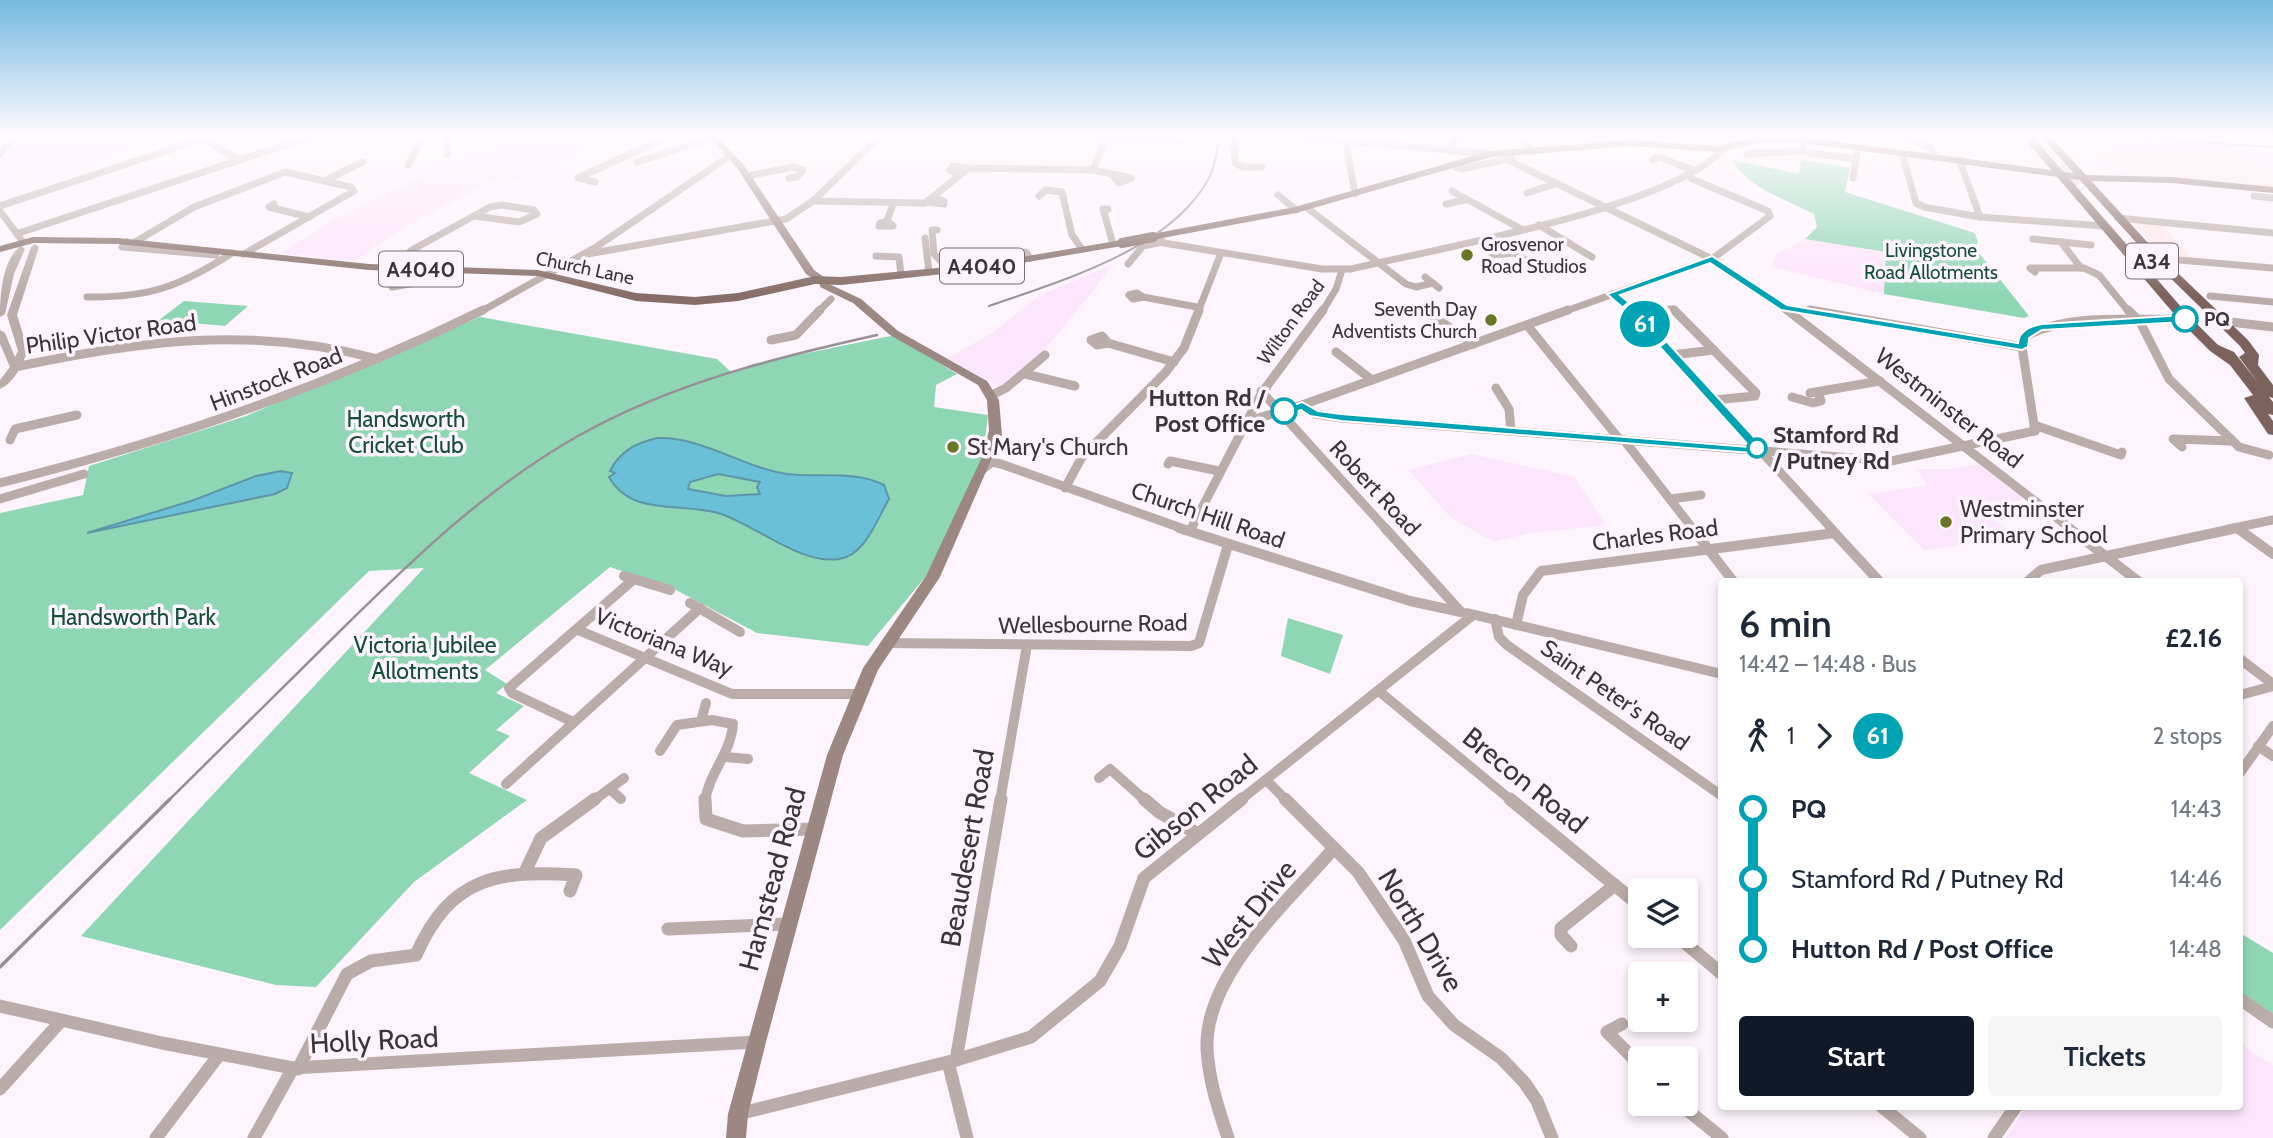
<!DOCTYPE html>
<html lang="en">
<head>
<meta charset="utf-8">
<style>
  :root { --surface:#fff; --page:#f6f6f7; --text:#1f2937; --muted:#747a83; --accent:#111827 }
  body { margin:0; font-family:Cabin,sans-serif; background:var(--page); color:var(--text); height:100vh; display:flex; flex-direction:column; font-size:26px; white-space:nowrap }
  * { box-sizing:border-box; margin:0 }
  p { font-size:23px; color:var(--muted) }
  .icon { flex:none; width:38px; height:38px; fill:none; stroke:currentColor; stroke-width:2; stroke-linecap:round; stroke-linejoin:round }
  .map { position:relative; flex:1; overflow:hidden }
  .details { position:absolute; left:1718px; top:578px; width:525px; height:532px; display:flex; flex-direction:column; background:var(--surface); border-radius:7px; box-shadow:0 4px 10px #0003 }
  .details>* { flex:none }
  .badge { padding:0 14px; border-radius:23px; font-size:24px; line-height:46px }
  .controls { position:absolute; left:1628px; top:878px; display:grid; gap:14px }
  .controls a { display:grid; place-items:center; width:70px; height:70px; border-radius:7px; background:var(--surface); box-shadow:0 4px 10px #0003; font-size:35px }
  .map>.badge { position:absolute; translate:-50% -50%; box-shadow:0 0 0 4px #fff }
  .legs { display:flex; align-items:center; gap:10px; height:77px; padding:0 21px; font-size:23px }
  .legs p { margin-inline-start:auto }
  .summary { display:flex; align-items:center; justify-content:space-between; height:119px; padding:0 21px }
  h1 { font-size:38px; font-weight:600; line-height:52px }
  .primary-button { display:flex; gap:14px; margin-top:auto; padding:14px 21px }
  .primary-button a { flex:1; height:80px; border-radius:7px; background:var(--accent); color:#fff; font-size:28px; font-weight:600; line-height:80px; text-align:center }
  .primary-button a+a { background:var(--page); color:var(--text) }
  ul { padding:0 21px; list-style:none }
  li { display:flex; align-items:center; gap:24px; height:70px; font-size:26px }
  li i { display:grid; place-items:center; width:10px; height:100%; margin:0 9px; background:currentColor }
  li i::after { content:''; width:18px; height:18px; margin:-9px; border:5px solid; border-radius:50%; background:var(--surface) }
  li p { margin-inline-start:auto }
  li:first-child i { background:linear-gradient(#0000 50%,currentColor 0) }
  li:last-child i { background:linear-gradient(currentColor 50%,#0000 0) }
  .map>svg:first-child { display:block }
  .commercial { fill:#fde7e9 }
  .built { fill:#fde5fc }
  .green { fill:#8fd6b4 }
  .water { fill:#69c0d7; stroke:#5c96a8; stroke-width:2; fill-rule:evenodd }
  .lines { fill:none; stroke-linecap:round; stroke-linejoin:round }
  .trunk-tunnel { stroke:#d7cdd6; stroke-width:10; stroke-dasharray:10 5; stroke-linecap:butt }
  .minor-far3 { stroke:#baaca8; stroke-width:7 }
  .minor-far2 { stroke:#baaca8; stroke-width:9 }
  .minor-far1 { stroke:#baaca8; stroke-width:10 }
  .minor { stroke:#baaca8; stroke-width:13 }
  .tertiary { fill:#baaca8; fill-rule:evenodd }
  .secondary { fill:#9c8782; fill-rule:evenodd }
  .primary { fill:#866d67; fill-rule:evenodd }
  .trunk { fill:#7c625c; fill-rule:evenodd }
  .rail-far2 { stroke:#988f97; stroke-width:2 }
  .rail-far1 { stroke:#988f97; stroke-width:2.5 }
  .rail { stroke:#988f97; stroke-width:3.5 }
  .primary-bridge { stroke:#866d67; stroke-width:10 }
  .line-1 { fill:#00a3b4; stroke:#fff; stroke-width:2 }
  .poi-dot { fill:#697724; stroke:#fef4fd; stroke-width:2.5 }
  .stop-1-dot { fill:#fff; stroke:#00a3b4; stroke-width:3.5 }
  .labels { text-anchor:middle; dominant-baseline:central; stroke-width:7; stroke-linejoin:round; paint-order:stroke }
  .far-poi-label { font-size:19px; fill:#3c333b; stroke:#fef4fd; text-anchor:start }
  .far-park-label { font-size:19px; fill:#134e38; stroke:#fef4fd }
  .far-street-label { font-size:19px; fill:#3c333b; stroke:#fef4fd }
  .far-stop-label { font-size:19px; font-weight:bold; fill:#3c333b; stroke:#fef4fd; text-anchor:start }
  .shield { fill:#fef4fd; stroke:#766d75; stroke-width:2 }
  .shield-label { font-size:21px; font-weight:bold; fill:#3c333b }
  .street-label { font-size:23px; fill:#3c333b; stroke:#fef4fd }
  .stop-label { font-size:23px; font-weight:bold; fill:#3c333b; stroke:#fef4fd; text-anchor:end }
  .park-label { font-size:23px; fill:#134e38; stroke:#fef4fd }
  .poi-label { font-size:23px; fill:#3c333b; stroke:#fef4fd; text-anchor:start }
  .near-street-label { font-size:28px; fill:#3c333b; stroke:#fef4fd }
</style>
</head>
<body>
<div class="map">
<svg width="2273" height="1138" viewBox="0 0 2273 1138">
  <rect width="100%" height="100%" fill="#fef4fd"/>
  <g class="commercial">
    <path d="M2104 138 2237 147 2264 173 2273 174V187L2140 175 2132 168 2111 167 2096 148 2113 149Z"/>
    <path d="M2133 221 2161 224 2191 257 2160 254Z"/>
  </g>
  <g class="built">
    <path d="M23 137H157L22 182 11 174 0 178V162Z"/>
    <path d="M525 137H610L506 183 492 181 415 222 354 261 282 253 327 223 453 162Z"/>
    <path d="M2237 147 2273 150V174L2264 173Z"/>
    <path d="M1805 239 1886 252 1884 294 1772 267 1776 254Z"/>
    <path d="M1115 263 1044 351 1003 386 996 385 948 358 994 332 1037 297Z"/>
    <path d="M1471 454 1574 477 1606 525 1530 533 1494 542 1451 518 1409 470Z"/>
    <path d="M1978 464 2024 499 1981 508 2013 536 1925 551 1869 494 1928 485 1916 469H1953Z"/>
    <path d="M2240 1043 2273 1066V1138H2006L2027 1106H2240Z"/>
  </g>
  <g class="green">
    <path d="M1732 160 1799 174 1801 160 1850 168 1845 192 1975 233 1978 242 1975 248 2029 316 2024 318 1884 294 1886 252 1805 239 1817 227 1814 214C1786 199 1749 189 1732 160Z"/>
    <path d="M184 301 248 306 225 326 159 320Z"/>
    <path d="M480 317 717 359 731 372 753 364 895 335 957 374 936 385 934 407 988 415 983 456 952 526 926 576 868 646 757 633 676 590 610 567 485 670 507 684 496 693 524 706 496 730 510 736 469 773 527 800 414 882 316 987 276 985 81 936 424 568 369 571 0 930V513L83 495 89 466 246 416Z"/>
    <path d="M1288 618 1343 635 1330 674 1281 656Z"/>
    <path d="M2240 933 2273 953V1015L2240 993Z"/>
  </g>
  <g class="water">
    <path d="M657 438C704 437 741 467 787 474 818 478 856 470 884 485L889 499C877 519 865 556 839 559 801 565 757 526 721 514 683 501 632 518 609 477L615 473 610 471C620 451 636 443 657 438ZM718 474 760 482 757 487 760 494 726 496 688 489 690 482Z"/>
    <path d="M281 471 292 473 287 488 275 494 87 533 194 500 256 476Z"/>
  </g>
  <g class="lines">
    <path class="trunk-tunnel" d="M2060 167 2081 191"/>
    <g class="minor-far3">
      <path d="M368 137H426"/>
      <path d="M447 137V155"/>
      <path d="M1085 137 1182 140 1187 137"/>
      <path d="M1234 137 1235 163 1243 167H1262"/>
      <path d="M1305 137 1490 154"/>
      <path d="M1586 137 1598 146"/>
      <path d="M1905 137 1931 148 1936 157"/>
      <path d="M2238 137H2265"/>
      <path d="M1521 138 1534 152"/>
      <path d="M1346 142 1355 194"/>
      <path d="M1450 150 1460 137"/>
      <path d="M1810 153 1856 159"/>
      <path d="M1902 153 1916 203 1924 207 1980 217 2104 226"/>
      <path d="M0 154 14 137"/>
      <path d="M1747 154 1803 151V140"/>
      <path d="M1506 159 1712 259 1789 312"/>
      <path d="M1959 159 1980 217"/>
      <path d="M1653 160 1659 157 1693 170"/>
      <path d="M637 162 714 137"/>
      <path d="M408 165 423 137"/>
      <path d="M1455 167 1462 169 1512 158"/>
      <path d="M1093 170 1131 178 1119 183 1113 176"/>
      <path d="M956 173 950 170 952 166 966 168"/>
      <path d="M747 176 794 167 803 170 797 177 789 178"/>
      <path d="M1853 178 1857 154"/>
      <path d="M326 180 363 162"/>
      <path d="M595 182 578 178 667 137"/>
      <path d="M1452 191 1521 229"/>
      <path d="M1527 193 1555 184"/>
      <path d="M1278 195 1296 210"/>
      <path d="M1039 196 1046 190 1062 192 1072 235 1082 249"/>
      <path d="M2254 196 2273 198"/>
      <path d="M813 201 925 203 969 168 1093 170 1106 137"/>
      <path d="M927 202 944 204V201L935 198"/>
      <path d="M274 204 269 207 309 217"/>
      <path d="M1446 204 1465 200"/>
      <path d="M0 206 202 139 238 159"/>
      <path d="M1306 207 1406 284 1416 287 1433 283"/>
      <path d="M1108 209H1103L1113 244"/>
      <path d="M0 211 23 242"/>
      <path d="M2118 218 2273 233"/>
      <path d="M887 221 893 226H879L880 223Z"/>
      <path d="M887 221 893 204"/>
      <path d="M1539 225 1592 257"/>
      <path d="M937 230H932L934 254 944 264 1026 252 1030 258"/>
      <path d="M19 233 309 137"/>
      <path d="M1157 236 1164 243 1322 269H1351C1434 249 1673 208 1724 148"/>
      <path d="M925 238 929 272"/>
      <path d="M2033 239 2091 245"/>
      <path d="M127 242 122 247 216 255"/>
      <path d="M135 242 194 207 285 172 351 187 354 191 244 254"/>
      <path d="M2061 242 2081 268"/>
      <path d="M582 255 786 219 813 201 879 137"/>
      <path d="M1492 255 1515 253 1532 264"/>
      <path d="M876 256 899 257 901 275"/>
      <path d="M2156 258 2273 268"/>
      <path d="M1128 264 1143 246 1162 242"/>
      <path d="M391 269 412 250 490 207 502 205 534 210 537 214 519 222 475 216"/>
      <path d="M2035 272 2030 268H2084L2099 275 2129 312"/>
      <path d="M1425 277 1439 288"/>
      <path d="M392 287 421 282 435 269"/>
      <path d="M1137 293 1143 297 1133 299 1129 295Z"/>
      <path d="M1612 294 1634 312"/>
      <path d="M2210 296 2273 302"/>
      <path d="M87 297C149 298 181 286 232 253"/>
      <path d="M1143 297 1197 307"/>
      <path d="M1785 308 1820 312"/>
      <path d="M1633 311 1673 309 1676 312"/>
      <path d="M480 312 596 247 731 155"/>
      <path d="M818 312 831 299"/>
      <path d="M1198 312 1221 253"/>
      <path d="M1322 312 1336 289 1342 270"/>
      <path d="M1563 312 1712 259 1770 216 1768 211 1692 179"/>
    </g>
    <g class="minor-far2">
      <path d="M1632 310 1832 529"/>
      <path d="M1674 310 1756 393 1755 396 1714 400"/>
      <path d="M1787 310 2071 529"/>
      <path d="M1810 310 2022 347"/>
      <path d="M2128 310 2140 322 2169 379 2239 447 2269 455"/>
      <path d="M1633 311 1650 310"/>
      <path d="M1431 315 1474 344"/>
      <path d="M2222 321 2273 327"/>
      <path d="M1527 325 1620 440"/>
      <path d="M1102 336 1108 343 1097 345 1091 340Z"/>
      <path d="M771 340 796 335 820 310"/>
      <path d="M1108 343 1174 362"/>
      <path d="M1336 352 1372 380"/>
      <path d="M1672 355 1714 350"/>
      <path d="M15 367C142 341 250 325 378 359"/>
      <path d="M1025 374 1075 386"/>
      <path d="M1496 388 1509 409 1511 430"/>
      <path d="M1261 391 1386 529"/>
      <path d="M1810 393 1880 381"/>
      <path d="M992 395 1006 388 1045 355"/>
      <path d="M1792 397 1813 403 1821 401 1818 392"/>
      <path d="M1302 405 1315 414 1341 418 1891 461 2035 431 2022 347 2024 337C2070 312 2134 321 2185 319"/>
      <path d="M1245 422 1302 405 1568 310"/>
      <path d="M2037 426 2121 455 2122 452"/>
      <path d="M10 440 15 429 77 415"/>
      <path d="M1624 440 1693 529"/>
      <path d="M2182 447 2173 439 2231 441"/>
      <path d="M1168 464 1170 461 1219 471"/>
      <path d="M982 470 992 462 1001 464 1184 529"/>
      <path d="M0 483C168 442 328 386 483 310"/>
      <path d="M1065 488 1082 457 1165 373 1184 348 1199 310"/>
      <path d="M0 499 84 474"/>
      <path d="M1670 499 1701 495"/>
      <path d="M1191 529 1261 394 1323 310"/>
      <path d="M2229 529 2273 520"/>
    </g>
    <g class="minor-far1">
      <path d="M1179 528 1410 601 1461 612"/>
      <path d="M1385 528 1461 612"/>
      <path d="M1692 528 1733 581"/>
      <path d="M1830 528 1879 581"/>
      <path d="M2069 528 2138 581"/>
      <path d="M2237 528 2273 554"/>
      <path d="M1190 531 1192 528"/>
      <path d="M624 576 670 590"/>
      <path d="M2028 581 2041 570 2237 528"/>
      <path d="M690 603 740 632"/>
      <path d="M1467 613 1722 674"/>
      <path d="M1495 619 1499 637 1507 645 1722 796"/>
      <path d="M1516 625 1523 595 1541 571 1835 533"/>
      <path d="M578 630 732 694H860"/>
      <path d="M886 643 1191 646 1199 643 1228 545"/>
      <path d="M2240 659 2273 684"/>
      <path d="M1380 692 1512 801"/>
      <path d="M2240 695 2273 686"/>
      <path d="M701 721 706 703"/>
      <path d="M573 722 512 693 509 688 634 579"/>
      <path d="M2258 746 2273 756"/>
      <path d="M660 751 677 725 712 720 733 724C731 753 709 773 705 801"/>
      <path d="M726 757 748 759"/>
      <path d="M2240 773 2273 726"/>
      <path d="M1099 778 1110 769 1146 801"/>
      <path d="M1267 781 1287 801"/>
      <path d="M506 784 700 608"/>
      <path d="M610 789 621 799"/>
      <path d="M593 801 624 778"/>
      <path d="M1000 801 1027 645"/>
      <path d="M1239 801 1473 615"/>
    </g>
    <g class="minor">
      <path d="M705 799 706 819 743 831 814 829"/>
      <path d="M1144 799 1159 812 1198 834"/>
      <path d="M1285 799 1358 872 1404 940 1428 996 1454 1025 1501 1058 1524 1082 1537 1101 1552 1138"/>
      <path d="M1510 799 1640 906"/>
      <path d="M525 872 541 838 595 799"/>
      <path d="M668 929 788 924"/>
      <path d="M1677 936 1722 974"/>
      <path d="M1571 946 1561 935V928L1615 885"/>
      <path d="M2240 999 2273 1022"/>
      <path d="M0 1006 162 1043 293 1068 756 1042"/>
      <path d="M1622 1024 1607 1032 1640 1065"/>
      <path d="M956 1060 1001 799"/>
      <path d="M948 1062 967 1138"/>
      <path d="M298 1069 347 974 371 961 416 955C451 876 498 870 576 875L570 891"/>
      <path d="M0 1089 61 1021"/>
      <path d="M1680 1104 1722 1138"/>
      <path d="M1881 1106 1920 1138"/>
      <path d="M738 1114 956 1060 1031 1037 1100 981 1120 946 1144 878 1242 799"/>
      <path d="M156 1138 219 1055"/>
      <path d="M254 1138 293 1068"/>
      <path d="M1228 1138C1218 1108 1209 1081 1207 1049 1204 974 1289 901 1334 848"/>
      <path d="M1994 1138 2016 1106"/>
    </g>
    <g class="tertiary">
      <path d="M35 244 39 247 17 315 28 351C21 366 15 382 0 389V380L10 367 0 344V330L5 333 15 357 18 351 7 315 31 247Z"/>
      <path d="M21 246 25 249 14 274 5 314 0 317C0 296 2 259 21 246Z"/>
    </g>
    <path class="secondary" d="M710 137H718L743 164 814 270 825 278V282L861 299 898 331 987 381 999 400 1002 435 940 577 878 670 843 755 766 1042 748 1114 746 1138H726L728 1114 827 755 863 668 926 576 983 455 989 430 987 400 978 385 890 335 853 303 820 287V283L806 274 737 168Z"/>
    <g class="primary">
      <path d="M1759 137H1803L2088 175 2171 177 2273 187V193L2171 183 2088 181 1803 143H1759L1718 152 1630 146 1491 157 1296 213 1157 239 1151 236 1157 233 1295 207 1490 151 1630 140 1718 146Z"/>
      <path d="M33 237 118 238 369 264 538 270 636 293 695 297 738 293 815 276 841 277 980 264 1122 240 1128 243 1122 246 980 270 841 285 815 284 738 301 695 305 636 301 538 276 369 270 118 244 34 243 0 252V246Z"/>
    </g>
    <path class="trunk" d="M2023 137H2033L2189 316 2218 345 2234 352 2259 384 2239 357 2245 353 2240 346 2152 260 2041 137H2051L2160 256 2248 340 2259 355 2258 365 2273 385V398L2269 397 2273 402V415L2268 414 2273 421V435L2268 434 2244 398 2253 395 2230 365 2210 351 2181 322Z"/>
    <g class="rail-far2">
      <path d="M2114 137 2273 147"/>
      <path d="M989 306C1060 281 1171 250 1209 178 1215 166 1217 151 1220 137"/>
    </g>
    <path class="rail-far1" d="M168 801C225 745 281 689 338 633 412 560 486 488 578 436 670 384 774 358 877 335"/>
    <path class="rail" d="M0 967 170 799"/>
    <path class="primary-bridge" d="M1122 243 1153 237"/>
  </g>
  <linearGradient id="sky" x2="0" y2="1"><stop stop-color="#75b9e1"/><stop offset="0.46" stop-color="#fffafe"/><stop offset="1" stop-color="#fffafe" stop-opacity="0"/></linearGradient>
  <rect width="2273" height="296" fill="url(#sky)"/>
  <path class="line-1" d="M1712 256 1787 305 2018 343C2019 330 2031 326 2042 324L2185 315 2191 319 2185 322 2042 330 2029 338 2028 347 2022 350 1781 310 1710 263 1620 295 1637 309 1765 449V454L1341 421 1310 416 1301 410 1284 415 1278 411 1302 402 1318 411 1341 414 1750 447 1630 314 1607 294Z"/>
  <g class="poi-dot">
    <circle cx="1467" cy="255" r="7"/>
    <circle cx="1491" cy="320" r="7"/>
    <circle cx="953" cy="447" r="7"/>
    <circle cx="1946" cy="522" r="7"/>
  </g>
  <g class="stop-1-dot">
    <circle cx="2185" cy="319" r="12"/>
    <circle cx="1284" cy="411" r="12"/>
    <circle cx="1757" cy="448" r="9"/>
  </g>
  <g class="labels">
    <g class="far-poi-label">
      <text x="1481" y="244">Grosvenor<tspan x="1481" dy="22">Road Studios</tspan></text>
      <text x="1477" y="309" text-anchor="end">Seventh Day<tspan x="1477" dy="22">Adventists Church</tspan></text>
    </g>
    <g class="far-park-label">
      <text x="1931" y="250">Livingstone<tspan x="1931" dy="22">Road Allotments</tspan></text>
    </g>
    <g class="far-street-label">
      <text transform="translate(585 268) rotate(12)">Church Lane</text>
      <text transform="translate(1291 322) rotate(-54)">Wilton Road</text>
    </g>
    <g class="far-stop-label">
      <text x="2204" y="319">PQ</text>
    </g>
    <g class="shield">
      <rect x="2126" y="243.5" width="52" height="35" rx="5"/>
      <rect x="940" y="248.5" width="84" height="35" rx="5"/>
      <rect x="379" y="251.5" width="84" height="35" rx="5"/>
    </g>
    <g class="shield-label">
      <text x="2152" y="261">A34</text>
      <text x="982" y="266">A4040</text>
      <text x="421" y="269">A4040</text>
    </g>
    <g class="street-label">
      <text transform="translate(111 334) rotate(-8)">Philip Victor Road</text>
      <text transform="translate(276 379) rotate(-21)">Hinstock Road</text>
      <text transform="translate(1949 408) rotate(38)">Westminster Road</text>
      <text transform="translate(1375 488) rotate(47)">Robert Road</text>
      <text transform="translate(1208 515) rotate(19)">Church Hill Road</text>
      <text transform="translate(1655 535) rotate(-7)">Charles Road</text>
      <text transform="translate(1093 624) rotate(-1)">Wellesbourne Road</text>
      <text transform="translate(664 642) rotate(22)">Victoriana Way</text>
      <text transform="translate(1615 695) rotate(35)">Saint Peter's Road</text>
    </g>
    <g class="stop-label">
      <text x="1265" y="398">Hutton Rd /<tspan x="1265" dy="26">Post Office</tspan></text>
      <text x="1773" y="435" text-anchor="start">Stamford Rd<tspan x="1773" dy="26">/ Putney Rd</tspan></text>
    </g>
    <g class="park-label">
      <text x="406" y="419">Handsworth<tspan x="406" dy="26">Cricket Club</tspan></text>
      <text x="133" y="617">Handsworth Park</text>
      <text x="425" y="645">Victoria Jubilee<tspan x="425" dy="26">Allotments</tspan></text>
    </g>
    <g class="poi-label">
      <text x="967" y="447">St Mary's Church</text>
      <text x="1960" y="509">Westminster<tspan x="1960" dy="26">Primary School</tspan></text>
    </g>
    <g class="near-street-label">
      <text transform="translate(1525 780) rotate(39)">Brecon Road</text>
      <text transform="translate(1195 807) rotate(-39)">Gibson Road</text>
      <text transform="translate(967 848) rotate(-80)">Beaudesert Road</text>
      <text transform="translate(772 879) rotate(-75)">Hamstead Road</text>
      <text transform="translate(1249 914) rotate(-51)">West Drive</text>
      <text transform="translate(1421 930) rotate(59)">North Drive</text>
      <text transform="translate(374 1040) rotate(-3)">Holly Road</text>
    </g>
  </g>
</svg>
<div class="controls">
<a><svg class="icon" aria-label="layers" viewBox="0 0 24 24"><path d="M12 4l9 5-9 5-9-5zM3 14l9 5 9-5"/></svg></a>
<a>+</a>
<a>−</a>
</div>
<b class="badge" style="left:1645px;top:324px;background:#00a3b4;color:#fff">61</b>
<section class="details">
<div class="summary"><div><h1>6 min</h1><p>14:42 – 14:48 · Bus</p></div><b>£2.16</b></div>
<div class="legs"><svg class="icon" aria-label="walk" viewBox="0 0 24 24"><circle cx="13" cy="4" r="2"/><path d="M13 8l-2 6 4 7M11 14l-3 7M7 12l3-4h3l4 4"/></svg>1<svg class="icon" aria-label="forward" viewBox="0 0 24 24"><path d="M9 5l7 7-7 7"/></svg><b class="badge" style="background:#00a3b4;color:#fff">61</b><p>2 stops</p></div>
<ul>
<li><i style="color:#00a3b4"></i><b>PQ</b><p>14:43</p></li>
<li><i style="color:#00a3b4"></i><span>Stamford Rd / Putney Rd</span><p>14:46</p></li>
<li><i style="color:#00a3b4"></i><b>Hutton Rd / Post Office</b><p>14:48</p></li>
</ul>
<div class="primary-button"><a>Start</a><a>Tickets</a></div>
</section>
</div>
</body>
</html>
